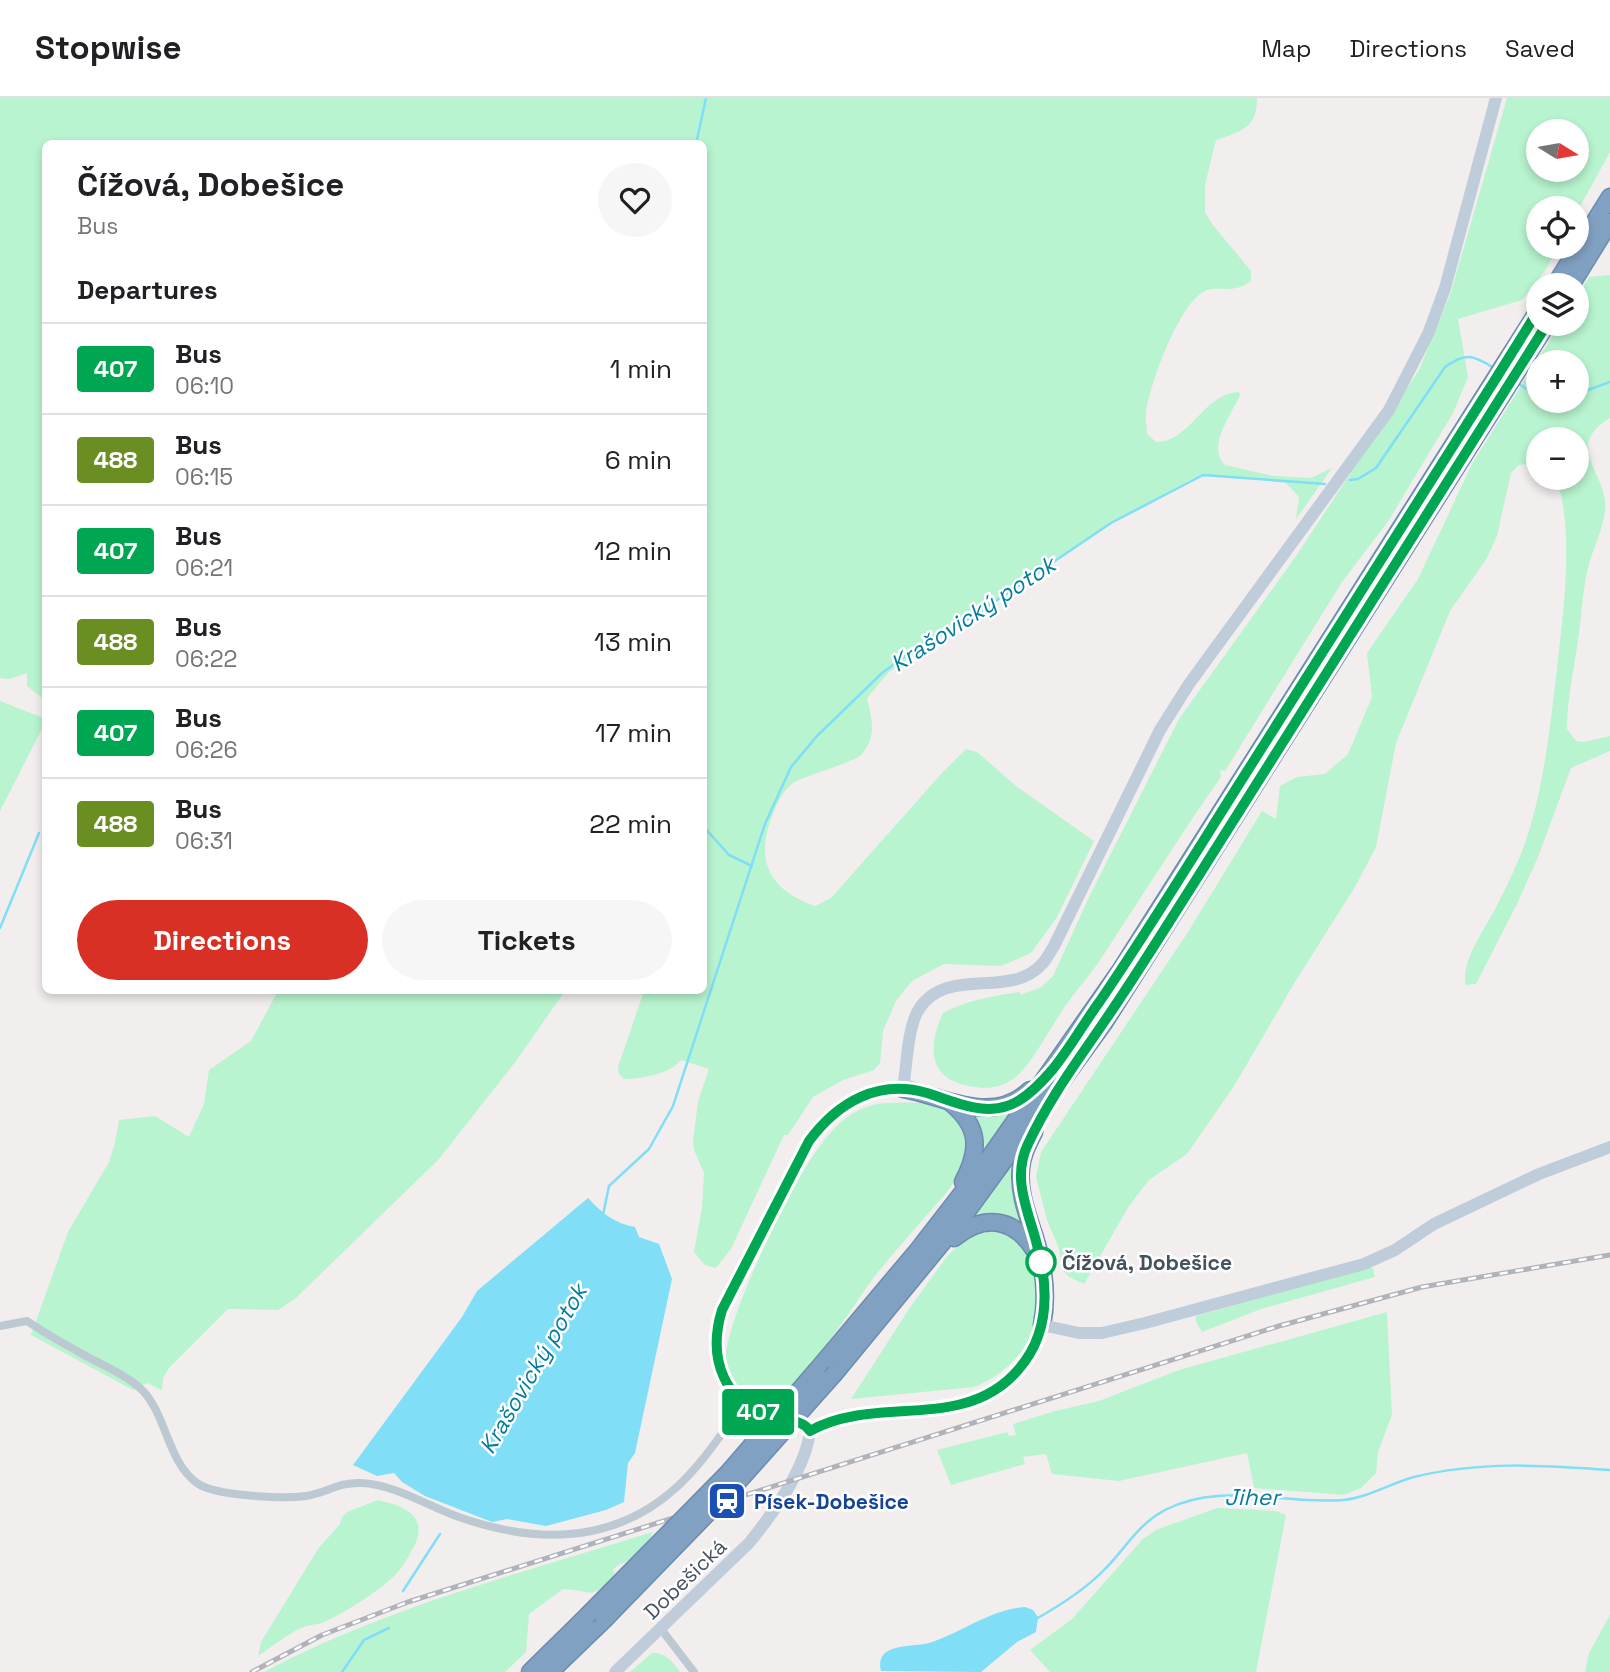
<!DOCTYPE html>
<html lang="en">
<head>
<meta charset="utf-8">
<style>
  :root { --surface:#fff; --page:#f6f6f6; --text:#202124; --muted:#757577; --line:#e0e0e0; --accent:#d93025 }
  body { margin:0; font-family:"Space Grotesk",sans-serif; background:var(--page); color:var(--text); height:100vh; display:flex; flex-direction:column; font-size:26px; white-space:nowrap }
  * { box-sizing:border-box; margin:0 }
  p { font-size:23px; color:var(--muted) }
  .icon { flex:none; width:38px; height:38px; fill:none; stroke:currentColor; stroke-width:2; stroke-linecap:round; stroke-linejoin:round }
  .map { position:relative; flex:1; overflow:hidden }
  .side { position:absolute; left:42px; top:42px; width:665px; height:854px; display:flex; flex-direction:column; background:var(--surface); border-radius:10px; box-shadow:0 4px 10px #0003 }
  .side>* { flex:none }
  .badge { padding:0 14px; border-radius:5px; font-size:24px; line-height:46px }
  .needle { width:46px; rotate:101deg }
  .buttons { position:absolute; left:1526px; top:21px; display:grid; gap:14px }
  .buttons a { display:grid; place-items:center; width:63px; height:63px; border-radius:50%; background:var(--surface); box-shadow:0 4px 10px #0003; font-size:35px }
  .map>.badge { position:absolute; translate:-50% -50%; box-shadow:0 0 0 4px #fff }
  h2 { padding:0 35px; font-size:26px; line-height:63px }
  .round { display:grid; place-items:center; flex:none; width:74px; height:74px; border-radius:37px; background:var(--page) }
  .head { display:flex; align-items:center; justify-content:space-between; height:119px; padding:0 35px }
  h1 { font-size:33px; font-weight:700; line-height:52px }
  .button { display:flex; gap:14px; margin-top:auto; padding:14px 35px }
  .button a { flex:1; height:80px; border-radius:42px; background:var(--accent); color:#fff; font-size:28px; font-weight:700; line-height:80px; text-align:center }
  .button a+a { background:var(--page); color:var(--text) }
  ul { padding:0; list-style:none }
  li { display:flex; align-items:center; gap:21px; height:91px; padding:0 35px; border-top:2px solid var(--line) }
  li div { flex:1 }
  li b { display:block; font-size:26px }
  li em { font-style:normal }
  li .badge { min-width:77px; font-weight:700; text-align:center }
  header { display:flex; align-items:center; gap:42px; box-sizing:border-box; height:98px; padding:0 35px; background:var(--surface); border-bottom:2px solid var(--line) }
  header strong { font-size:33px }
  nav { display:flex; gap:38px; margin-inline-start:auto; font-size:24px }
  .map>svg:first-child { display:block }
  .green { fill:#b8f4cf; fill-rule:evenodd }
  .water { fill:#80def6 }
  .lines { fill:none; stroke-linecap:round; stroke-linejoin:round }
  .stream { stroke:#80def6; stroke-width:2.5 }
  .highway-casing { stroke:#6c8caf; stroke-width:19 }
  .street { stroke:#bdc9d2; stroke-width:8 }
  .secondary { stroke:#bfccda; stroke-width:12 }
  .highway { stroke:#81a1c3; stroke-width:16 }
  .rail-casing { stroke:#b0b4ba; stroke-width:5 }
  .rail { stroke:#fff; stroke-width:2.5; stroke-dasharray:8; stroke-linecap:butt }
  .highway-bridge-casing { stroke:#6c8caf; stroke-width:19; stroke-linecap:butt }
  .highway-bridge { stroke:#81a1c3; stroke-width:16 }
  .line-casing { stroke:#fff; stroke-width:16 }
  .line { stroke:#00a651; stroke-width:10 }
  .stop-dot { fill:#fff; stroke:#00a651; stroke-width:3.5 }
  .labels { text-anchor:middle; dominant-baseline:central; stroke-width:5; stroke-linejoin:round; paint-order:stroke }
  .stop-label { font-size:21px; font-weight:bold; fill:#44525e; stroke:#fff; text-anchor:start }
  .transit-label { font-size:21px; font-weight:bold; fill:#164399; stroke:#fff; text-anchor:start }
  .street-label { font-size:21px; fill:#44525e; stroke:#fff }
  .water-label { font-size:23px; font-style:italic; fill:#037d9d; stroke:#fff }
</style>
</head>
<body>
<header>
<strong>Stopwise</strong>
<nav><a>Map</a><a>Directions</a><a>Saved</a></nav>
</header>
<div class="map">
<svg width="1610" height="1574" viewBox="0 0 1610 1574">
  <rect width="100%" height="100%" fill="#f2eeee"/>
  <g class="green">
    <path d="M0 0H1257C1257 31 1241 33 1216 42L1205 87V114L1212 126 1251 173V183C1229 199 1216 184 1200 196 1176 215 1151 284 1146 314 1145 321 1147 329 1147 336L1156 344C1191 344 1203 295 1239 294L1240 297C1232 316 1206 349 1225 367L1273 378 1311 380 1332 370 1296 421 1299 399 1286 385 1218 377 1194 380 1120 420 889 574 867 600C872 621 877 637 862 656 856 664 806 677 793 685 783 692 777 706 773 716 754 762 769 792 815 808L831 800 942 675 966 651 977 654 1016 688 1094 743 1057 819 1031 855 1001 868 944 866 912 883 896 903 883 933 880 965 874 972 843 982 813 999 788 1037H784L731 1151 716 1170 705 1167 694 1154 702 1109 704 1075 694 1052 693 1044 698 1003 709 971 681 962C670 976 641 981 624 981L619 976 618 969 644 893 704 892V46H46L45 602 27 588V575L10 581 0 580Z"/>
    <path d="M1507 0H1610V54L1577 114V110H1538V149H1558L1545 173 1522 202 1458 221 1468 279 1453 315 1389 422 1342 484 1225 673 1220 672 1221 679C1180 737 1143 797 1104 856 1093 874 1078 890 1066 907 1053 925 1033 964 1018 977 1003 990 988 992 969 988 927 980 928 948 943 915 967 902 994 898 1020 894V897L1040 890 1053 878 1090 797 1179 621 1296 458 1419 272 1451 194ZM1538 33H1577V72H1538Z"/>
    <path d="M1610 177V320C1561 349 1610 376 1605 414 1602 432 1594 449 1589 466 1583 488 1582 513 1579 535 1575 567 1567 599 1567 631L1576 643 1584 644 1610 638V653L1571 670 1538 759 1517 806 1476 886 1466 887C1460 865 1484 832 1494 813 1505 792 1517 768 1525 745 1544 690 1550 629 1557 571 1563 517 1575 431 1556 380H1577V341H1538V365L1519 367 1511 375 1497 438 1487 460 1450 513 1396 645 1376 749 1355 789 1295 884 1234 988 1187 1056 1149 1082 1129 1108 1084 1186 1069 1179 1063 1172 1058 1148 1047 1122 1036 1079 1041 1054 1188 834 1262 713 1276 721 1280 688 1297 679 1325 676 1348 656 1372 599 1367 555 1418 481 1472 366 1560 226H1577V198L1589 179ZM1538 264H1577V303H1538Z"/>
    <path d="M0 603 46 621 45 625 0 713Z"/>
    <path d="M278 893H565L516 963 439 1061 296 1200 278 1212 228 1211 169 1270 163 1280 162 1292 147 1285 133 1292 31 1237 68 1134 109 1064 115 1045 119 1022 155 1018 189 1039 204 1006 209 972 251 943Z"/>
    <path d="M884 1005C901 1005 920 1003 937 1008 949 1011 954 1016 959 1027 965 1039 968 1050 964 1063 959 1081 944 1098 932 1111 907 1141 879 1169 858 1202 847 1219 787 1304 770 1306 763 1306 755 1301 750 1297 738 1290 728 1280 726 1265 721 1231 785 1102 805 1070 815 1054 827 1037 841 1024 854 1013 867 1007 884 1005Z"/>
    <path d="M1018 1007 977 1063 962 1009Z"/>
    <path d="M1017 1058 1030 1136 967 1125Z"/>
    <path d="M995 1132C1044 1139 1046 1216 1024 1250 1011 1268 994 1281 974 1289L851 1301 909 1211 948 1157 969 1138Z"/>
    <path d="M1367 1170H1373L1375 1179 1261 1211 1202 1234 1196 1224V1218Z"/>
    <path d="M1387 1214 1392 1317 1378 1354 1376 1375 1361 1390 1344 1397 1254 1390 1247 1355 1119 1383 1052 1376 1046 1356 1023 1359 1025 1366 951 1387 937 1352 1007 1334 1009 1338 1016 1337 1013 1326 1055 1313 1099 1303 1179 1272Z"/>
    <path d="M378 1402C409 1409 431 1421 411 1454 406 1463 400 1473 392 1480 373 1497 347 1513 324 1524 318 1527 310 1526 304 1529 288 1535 272 1549 258 1558L261 1544 318 1451 340 1426 342 1419 347 1414Z"/>
    <path d="M1217 1410 1275 1413 1286 1417 1256 1574H1050L1030 1552 1072 1521 1143 1441 1156 1432Z"/>
    <path d="M653 1434C649 1445 637 1457 627 1463 621 1467 617 1466 613 1472L615 1477C589 1503 596 1493 563 1491L529 1516 526 1554 505 1574H264C386 1509 522 1475 653 1434Z"/>
    <path d="M1610 1517V1574H1585L1589 1555Z"/>
    <path d="M652 1555C666 1555 672 1563 680 1574H630Z"/>
  </g>
  <g class="water">
    <path d="M588 1100C602 1115 614 1125 635 1129L639 1139 659 1146 672 1181 635 1355 628 1365 624 1404 606 1412 546 1428 507 1421 492 1424 425 1398 402 1384 394 1375 377 1378 353 1367 462 1219 477 1193Z"/>
    <path d="M1025 1509 1033 1512 1038 1519 1036 1534 1017 1544 981 1574 881 1573C879 1566 880 1559 886 1554 897 1547 916 1548 929 1545 961 1535 991 1511 1025 1509Z"/>
  </g>
  <g class="lines">
    <g class="stream">
      <path d="M696 46 706 0"/>
      <path d="M1517 285 1538 298"/>
      <path d="M1577 296 1610 284"/>
      <path d="M1546 303H1550"/>
      <path d="M1350 382 1358 381 1376 370 1445 269C1466 254 1473 257 1494 270"/>
      <path d="M704 729 729 757 752 768"/>
      <path d="M0 830 39 735"/>
      <path d="M603 1117 609 1088 649 1051 673 1008 765 726 791 669 817 638 882 575 920 547 972 519 1111 425 1203 377 1325 386"/>
      <path d="M403 1493 440 1436"/>
      <path d="M1036 1521C1059 1508 1086 1491 1105 1471 1126 1450 1137 1427 1165 1412 1221 1383 1284 1407 1343 1402 1367 1400 1391 1385 1414 1379 1478 1363 1545 1367 1610 1372"/>
      <path d="M342 1574 364 1542 389 1530"/>
    </g>
    <g class="highway-casing">
      <g id="highway">
        <path d="M1555 187 1610 99"/>
        <path d="M1571 187 1610 124"/>
        <path d="M903 991C947 999 992 1028 1030 992"/>
        <path d="M951 1005C980 1029 980 1052 963 1084"/>
        <path d="M1034 1034C1028 1046 1022 1057 1021 1070 1018 1094 1028 1118 1035 1140 1044 1169 1048 1198 1042 1227"/>
        <path d="M954 1140C984 1116 1014 1119 1035 1153"/>
        <path d="M817 1272 918 1152 987 1063 1120 873 1538 213"/>
        <path d="M835 1275 960 1123 1104 925 1547 226"/>
        <path d="M530 1574 587 1518"/>
        <path d="M550 1574 604 1522"/>
      </g>
    </g>
    <g class="street">
      <path d="M0 1228 27 1223C46 1236 66 1247 86 1258 106 1269 129 1278 144 1294 167 1320 168 1364 197 1385 214 1398 283 1401 306 1398 327 1395 338 1384 361 1385 393 1386 426 1407 456 1418 534 1446 613 1448 678 1388 704 1364 723 1333 744 1305"/>
      <path d="M661 1531 694 1574"/>
    </g>
    <g class="secondary">
      <path d="M810 1333C802 1320 784 1324 771 1319 723 1304 709 1257 722 1212L797 1066C823 1018 847 995 903 991 907 968 907 930 919 911 947 867 1010 902 1042 866 1047 861 1050 854 1054 848L1160 632 1189 586 1389 312 1428 236 1445 190 1496 0"/>
      <path d="M810 1333C834 1320 855 1319 882 1316 952 1310 1018 1307 1042 1227L1079 1235H1102L1145 1225 1364 1166 1395 1152 1434 1126 1539 1076 1610 1049"/>
      <path d="M615 1574 749 1445C772 1417 806 1370 810 1333"/>
    </g>
    <use href="#highway" class="highway"/>
    <g class="rail-casing">
      <path id="rail" d="M252 1574 322 1537 408 1504 1279 1228 1422 1189 1610 1157"/>
    </g>
    <use href="#rail" class="rail"/>
    <g class="highway-bridge-casing">
      <g id="highway-bridge">
        <path d="M587 1518 728 1375 817 1272"/>
        <path d="M604 1522 737 1385 835 1275"/>
      </g>
    </g>
    <use href="#highway-bridge" class="highway-bridge"/>
  </g>
  <g class="lines">
    <g class="line-casing">
      <path id="line" d="M1538 213C1438 374 1335 533 1234 694 1190 764 1147 834 1100 903 1084 925 1070 950 1053 971 1042 984 1024 1003 1007 1008 981 1017 952 1003 927 995 878 981 838 1004 809 1043L722 1212C707 1261 724 1306 776 1321 789 1324 802 1321 810 1333 875 1296 964 1335 1018 1272 1051 1235 1049 1188 1036 1143 1027 1110 1012 1079 1028 1046 1049 1001 1076 965 1104 924 1135 879 1164 832 1194 785 1312 599 1430 413 1547 226"/>
    </g>
    <use href="#line" class="line"/>
  </g>
  <defs>
    <g id="station-square" transform="scale(2.0125)"><rect x="-9" y="-9" width="18" height="18" rx="4" fill="#1a4fb4" stroke="#fff"/><path d="M-3-6H3Q5-6 5-4V2Q5 4 3 4L4.5 6H3L1.5 4h-3L-3 6H-4.5L-3 4Q-5 4-5 2V-4Q-5-6-3-6ZM-3.5-4v3h7v-3ZM-3.5 1v1.5H-2V1ZM2 1v1.5H3.5V1Z" fill="#fff"/></g>
  </defs>
  <g fill-rule="evenodd">
    <use href="#station-square" x="727" y="1403"/>
  </g>
  <circle class="stop-dot" cx="1041" cy="1164" r="14"/>
  <g class="labels">
    <g class="stop-label">
      <text x="1062" y="1164">Čížová, Dobešice</text>
    </g>
    <g class="transit-label">
      <text x="754" y="1403">Písek-Dobešice</text>
    </g>
    <g class="street-label">
      <text transform="translate(685 1481) rotate(-44)">Dobešická</text>
    </g>
    <g class="water-label">
      <text transform="translate(973 516) rotate(-33)">Krašovický potok</text>
      <text transform="translate(533 1271) rotate(-60)">Krašovický potok</text>
      <text x="1252" y="1399">Jiher</text>
    </g>
  </g>
</svg>
<div class="buttons">
<a><svg class="needle" viewBox="-14 -14 28 28"><path d="M0-13l5 13h-10z" fill="#e53935"/><path d="M0 13l5-13h-10z" fill="#757577"/></svg></a>
<a><svg class="icon" aria-label="locate" viewBox="0 0 24 24"><circle cx="12" cy="12" r="6"/><path d="M12 2v4M12 18v4M2 12h4M18 12h4"/></svg></a>
<a><svg class="icon" aria-label="layers" viewBox="0 0 24 24"><path d="M12 4l9 5-9 5-9-5zM3 14l9 5 9-5"/></svg></a>
<a>+</a>
<a>−</a>
</div>
<b class="badge" style="left:758px;top:1314px;background:#00a651;color:#fff">407</b>
<section class="side">
<div class="head"><div><h1>Čížová, Dobešice</h1><p>Bus</p></div><a class="round"><svg class="icon" aria-label="heart" viewBox="0 0 24 24"><path d="M12 20l-8-8c-3-5 5-10 8-4 3-6 11-1 8 4z"/></svg></a></div>
<h2>Departures</h2>
<ul>
<li><span class="badge" style="background:#00a651;color:#fff">407</span><div><b>Bus</b><p>06:10</p></div><em>1 min</em></li>
<li><span class="badge" style="background:#6b8e23;color:#fff">488</span><div><b>Bus</b><p>06:15</p></div><em>6 min</em></li>
<li><span class="badge" style="background:#00a651;color:#fff">407</span><div><b>Bus</b><p>06:21</p></div><em>12 min</em></li>
<li><span class="badge" style="background:#6b8e23;color:#fff">488</span><div><b>Bus</b><p>06:22</p></div><em>13 min</em></li>
<li><span class="badge" style="background:#00a651;color:#fff">407</span><div><b>Bus</b><p>06:26</p></div><em>17 min</em></li>
<li><span class="badge" style="background:#6b8e23;color:#fff">488</span><div><b>Bus</b><p>06:31</p></div><em>22 min</em></li>
</ul>
<div class="button"><a>Directions</a><a>Tickets</a></div>
</section>
</div>
</body>
</html>
